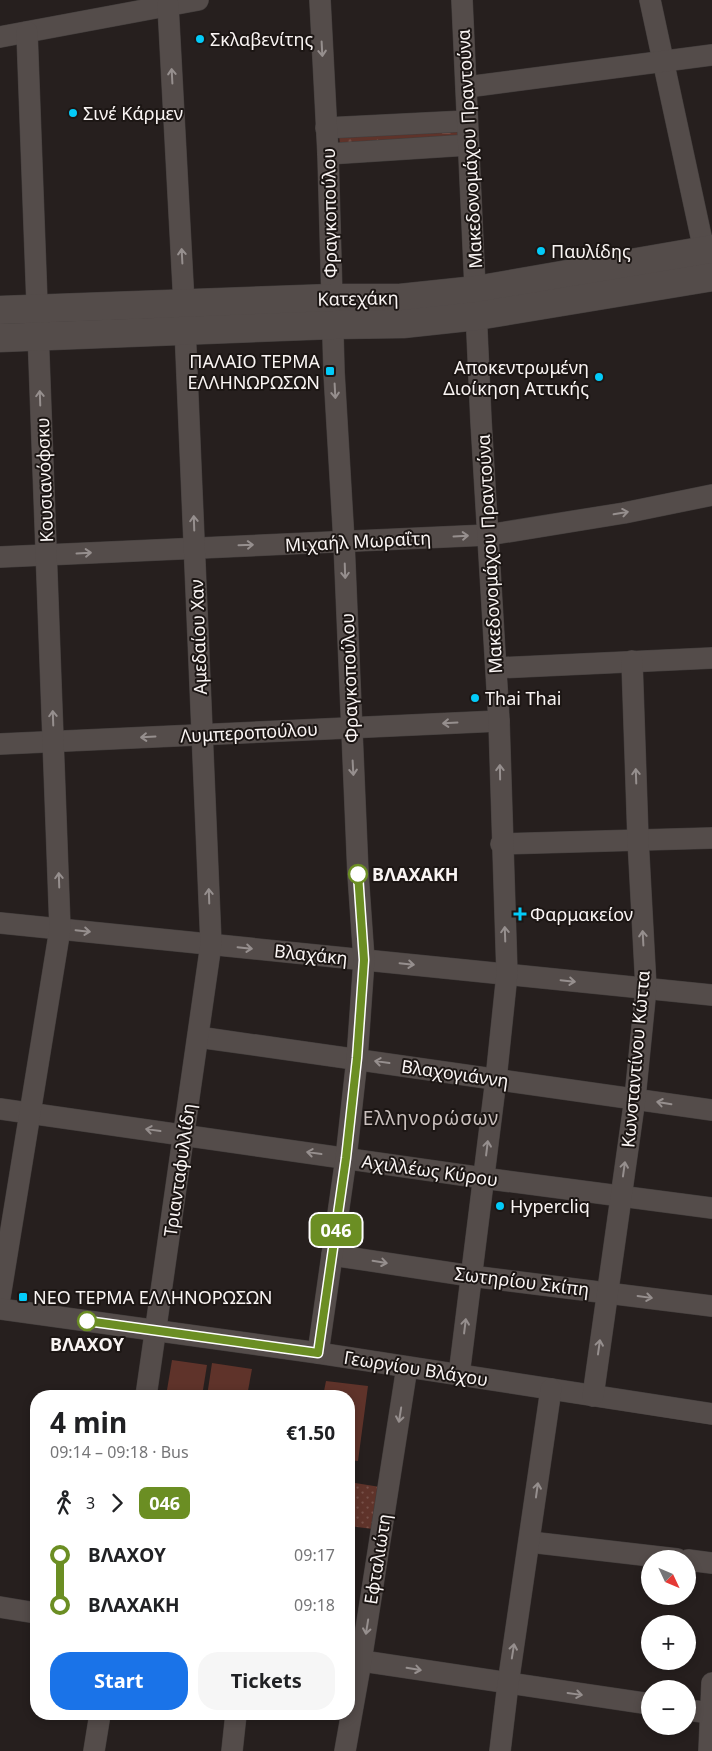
<!DOCTYPE html>
<html lang="en">
<head>
<meta charset="utf-8">
<style>
  :root { --surface:#fff; --page:#f6f6f6; --text:#202124; --muted:#757577; --accent:#1a73e8 }
  body { margin:0; font-family:"Noto Sans",sans-serif; background:var(--page); color:var(--text); height:100vh; display:flex; flex-direction:column; font-size:19px; white-space:nowrap }
  * { box-sizing:border-box; margin:0 }
  p { font-size:16px; color:var(--muted) }
  .icon { flex:none; width:28px; height:28px; fill:none; stroke:currentColor; stroke-width:2; stroke-linecap:round; stroke-linejoin:round }
  .map { position:relative; flex:1; overflow:hidden }
  .side { position:absolute; left:30px; top:1390px; width:325px; height:330px; display:flex; flex-direction:column; background:var(--surface); border-radius:20px; box-shadow:0 2px 8px #0003 }
  .side>* { flex:none }
  .badge { padding:0 10px; border-radius:8px; font-size:18px; line-height:32px }
  .needle { width:32px; rotate:134deg }
  .buttons { position:absolute; left:641px; top:1550px; display:grid; gap:10px }
  .buttons a { display:grid; place-items:center; width:55px; height:55px; border-radius:50%; background:var(--surface); box-shadow:0 2px 8px #0003; font-size:25px }
  .map>.badge { position:absolute; translate:-50% -50%; box-shadow:0 0 0 2px #fff }
  .legs { display:flex; align-items:center; gap:8px; height:55px; padding:0 20px; font-size:16px }
  .legs p { margin-inline-start:auto }
  .headline { display:flex; align-items:center; justify-content:space-between; height:85px; padding:0 20px }
  h1 { font-size:28px; font-weight:700; line-height:38px }
  .button { display:flex; gap:10px; margin-top:auto; padding:10px 20px }
  .button a { flex:1; height:58px; border-radius:20px; background:var(--accent); color:#fff; font-size:20px; font-weight:700; line-height:58px; text-align:center }
  .button a+a { background:var(--page); color:var(--text) }
  ul { padding:0 20px; list-style:none }
  li { display:flex; align-items:center; gap:18px; height:50px; font-size:19px }
  li i { display:grid; place-items:center; width:8px; height:100%; margin:0 6px; background:currentColor }
  li i::after { content:''; width:12px; height:12px; margin:-6px; border:4px solid; border-radius:50%; background:var(--surface) }
  li p { margin-inline-start:auto }
  li:first-child i { background:linear-gradient(#0000 50%,currentColor 0) }
  li:last-child i { background:linear-gradient(currentColor 50%,#0000 0) }
  .map>svg:first-child { display:block }
  .grass { fill:url(#grass-dots) }
  .forest { fill:url(#forest-firs) }
  .pitch { fill:#5f332a }
  .lines { fill:none; stroke-linecap:round; stroke-linejoin:round }
  .street-casing { stroke:#423d3c; stroke-width:22 }
  .secondary-casing { stroke:#423d3c; stroke-width:29 }
  .street { stroke:#544c4a; stroke-width:21 }
  .secondary { stroke:#544c4a; stroke-width:28 }
  .oneway { stroke:#968f8e }
  .line-1-casing { stroke:#fff; stroke-width:11 }
  .line-1 { stroke:#6b8e23; stroke-width:8 }
  .poi-dot { fill:#03cbf9; stroke:#1c1614; stroke-width:2 }
  .stop-1-dot { fill:#fff; stroke:#6b8e23; stroke-width:2.5 }
  .labels { text-anchor:middle; dominant-baseline:central; stroke-width:4; stroke-linejoin:round; paint-order:stroke }
  .poi-label { font-size:18px; fill:#f9f4f3; stroke:#1c1614; text-anchor:start }
  .street-label { font-size:18px; fill:#f9f4f3; stroke:#1c1614 }
  .stop-label { font-size:18px; font-weight:bold; fill:#f9f4f3; stroke:#1c1614; text-anchor:start }
  .neighbourhood-label { font-size:19px; letter-spacing:1px; fill:#cac0be; stroke:#1c1614 }
</style>
</head>
<body>
<div class="map">
<svg width="712" height="1751" viewBox="0 0 712 1751">
  <defs>
    <pattern id="grass-dots" width="8" height="8" patternUnits="userSpaceOnUse" patternTransform="scale(1.25)"><rect width="8" height="8" fill="#5f332a"/><path d="M2 2h.1M6 6h.1" fill="none" stroke="#775149" stroke-width="1.8" stroke-linecap="round"/></pattern>
    <pattern id="forest-firs" width="22" height="20" patternUnits="userSpaceOnUse" patternTransform="scale(1.25)"><rect width="22" height="20" fill="#5f332a"/><path d="M5 1l3.5 6h-7zM16 11l3.5 6h-7z" fill="#775149"/></pattern>
  </defs>
  <rect width="100%" height="100%" fill="#261f1e"/>
  <path class="grass" d="M349 1482 380 1487 373 1529 349 1526Z"/>
  <path class="forest" d="M460 127V139L340 146 339 134Z"/>
  <g class="pitch">
    <path d="M172 1360 207 1365 202 1396H166Z"/>
    <path d="M212 1363 252 1369 247 1396H207Z"/>
    <path d="M326 1381 368 1386 358 1461 349 1460V1396H323Z"/>
  </g>
  <g class="lines">
    <g class="street-casing">
      <g id="street">
        <path d="M650 0 707 264"/>
        <path d="M0 37 198 0"/>
        <path d="M467 87 712 55"/>
        <path d="M326 128 466 121"/>
        <path d="M328 154 468 145"/>
        <path d="M0 557 488 535 624 513 712 495"/>
        <path d="M496 668 712 658"/>
        <path d="M0 744 499 721"/>
        <path d="M501 844 712 838"/>
        <path d="M0 923 712 995"/>
        <path d="M198 1037 712 1110"/>
        <path d="M0 1109 483 1178 712 1208"/>
        <path d="M332 1255 471 1276 712 1306"/>
        <path d="M0 1297 60 929 27 32"/>
        <path d="M0 1309 318 1353 712 1414"/>
        <path d="M318 1353 346 1158 357 1059 364 960 358 874 344 542 334 372 328 154 320 0"/>
        <path d="M459 1375 496 1079 507 974 499 721 481 421 462 0"/>
        <path d="M146 1396 211 944 184 304 168 5"/>
        <path d="M593 1396 635 1098 646 988 638 839 632 661"/>
        <path d="M530 1542 677 1559"/>
        <path d="M688 1560 712 1563"/>
        <path d="M0 1607 36 1613"/>
        <path d="M349 1659 650 1704"/>
        <path d="M688 1710 710 1713"/>
        <path d="M94 1751 100 1714"/>
        <path d="M232 1751 236 1714"/>
        <path d="M345 1751 361 1661 407 1367"/>
        <path d="M500 1751 508 1684 551 1389"/>
        <path d="M709 1751 712 1683"/>
      </g>
    </g>
    <g class="secondary-casing">
      <g id="secondary">
        <path d="M0 310 331 298H400L476 290 712 249"/>
        <path d="M0 338 333 325 403 324 477 316 712 277"/>
      </g>
    </g>
    <use href="#street" class="street"/>
    <use href="#secondary" class="secondary"/>
  </g>
  <defs><path id="oneway-shaft" d="M-6 0H5M1.5-3L5.5 0L1.5 3" fill="none" stroke-width="1.6" stroke-linecap="round" stroke-linejoin="round" transform="scale(1.25)"/></defs>
  <g class="oneway">
    <use href="#oneway-shaft" transform="translate(322 49) rotate(87)"/>
    <use href="#oneway-shaft" transform="translate(172 76) rotate(-93)"/>
    <use href="#oneway-shaft" transform="translate(182 256) rotate(-93)"/>
    <use href="#oneway-shaft" transform="translate(335 391) rotate(87)"/>
    <use href="#oneway-shaft" transform="translate(40 398) rotate(-92)"/>
    <use href="#oneway-shaft" transform="translate(621 513) rotate(-10)"/>
    <use href="#oneway-shaft" transform="translate(194 523) rotate(-92)"/>
    <use href="#oneway-shaft" transform="translate(461 536) rotate(-3)"/>
    <use href="#oneway-shaft" transform="translate(246 545) rotate(-2)"/>
    <use href="#oneway-shaft" transform="translate(84 553) rotate(-3)"/>
    <use href="#oneway-shaft" transform="translate(345 571) rotate(88)"/>
    <use href="#oneway-shaft" transform="translate(53 718) rotate(-92)"/>
    <use href="#oneway-shaft" transform="translate(450 723) rotate(177)"/>
    <use href="#oneway-shaft" transform="translate(148 737) rotate(177)"/>
    <use href="#oneway-shaft" transform="translate(353 768) rotate(87)"/>
    <use href="#oneway-shaft" transform="translate(500 772) rotate(-91)"/>
    <use href="#oneway-shaft" transform="translate(636 776) rotate(-92)"/>
    <use href="#oneway-shaft" transform="translate(59 880) rotate(-92)"/>
    <use href="#oneway-shaft" transform="translate(209 896) rotate(-92)"/>
    <use href="#oneway-shaft" transform="translate(83 931) rotate(6)"/>
    <use href="#oneway-shaft" transform="translate(505 934) rotate(-92)"/>
    <use href="#oneway-shaft" transform="translate(643 938) rotate(-93)"/>
    <use href="#oneway-shaft" transform="translate(245 948) rotate(6)"/>
    <use href="#oneway-shaft" transform="translate(407 964) rotate(6)"/>
    <use href="#oneway-shaft" transform="translate(568 981) rotate(6)"/>
    <use href="#oneway-shaft" transform="translate(382 1062) rotate(-172)"/>
    <use href="#oneway-shaft" transform="translate(664 1103) rotate(-171)"/>
    <use href="#oneway-shaft" transform="translate(153 1130) rotate(-172)"/>
    <use href="#oneway-shaft" transform="translate(487 1148) rotate(-83)"/>
    <use href="#oneway-shaft" transform="translate(314 1153) rotate(-172)"/>
    <use href="#oneway-shaft" transform="translate(624 1169) rotate(-82)"/>
    <use href="#oneway-shaft" transform="translate(380 1262) rotate(9)"/>
    <use href="#oneway-shaft" transform="translate(645 1297) rotate(8)"/>
    <use href="#oneway-shaft" transform="translate(465 1326) rotate(-83)"/>
    <use href="#oneway-shaft" transform="translate(599 1347) rotate(-82)"/>
    <use href="#oneway-shaft" transform="translate(400 1415) rotate(99)"/>
    <use href="#oneway-shaft" transform="translate(537 1490) rotate(-82)"/>
    <use href="#oneway-shaft" transform="translate(367 1627) rotate(99)"/>
    <use href="#oneway-shaft" transform="translate(513 1651) rotate(-81)"/>
    <use href="#oneway-shaft" transform="translate(414 1669) rotate(9)"/>
    <use href="#oneway-shaft" transform="translate(575 1694) rotate(8)"/>
  </g>
  <g class="lines">
    <g class="line-1-casing">
      <path id="line-1" d="M87 1321 318 1353 346 1158 357 1058 364 960 358 874"/>
    </g>
    <use href="#line-1" class="line-1"/>
  </g>
  <g class="poi-dot">
    <circle cx="200" cy="39" r="5"/>
    <circle cx="73" cy="113" r="5"/>
    <circle cx="541" cy="251" r="5"/>
    <rect x="325" y="366" width="10" height="10" rx="2.5"/>
    <circle cx="599" cy="377" r="5"/>
    <circle cx="475" cy="698" r="5"/>
    <path d="M517.5 906.5h5v5h5v5h-5v5h-5v-5h-5v-5h5z"/>
    <circle cx="500" cy="1206" r="5"/>
    <rect x="18" y="1292" width="10" height="10" rx="2.5"/>
  </g>
  <g class="stop-1-dot">
    <circle cx="358" cy="874" r="9"/>
    <circle cx="87" cy="1321" r="9"/>
  </g>
  <g class="labels">
    <g class="poi-label">
      <text x="210" y="39">Σκλαβενίτης</text>
      <text x="83" y="113">Σινέ Κάρμεν</text>
      <text x="551" y="251">Παυλίδης</text>
      <text x="320" y="361" text-anchor="end">ΠΑΛΑΙΟ ΤΕΡΜΑ<tspan x="320" dy="21">ΕΛΛΗΝΩΡΩΣΩΝ</tspan></text>
      <text x="589" y="367" text-anchor="end">Αποκεντρωμένη<tspan x="589" dy="21">Διοίκηση Αττικής</tspan></text>
      <text x="485" y="698">Thai Thai</text>
      <text x="530" y="914">Φαρμακείον</text>
      <text x="510" y="1206">Hypercliq</text>
      <text x="33" y="1297">ΝΕΟ ΤΕΡΜΑ ΕΛΛΗΝΟΡΩΣΩΝ</text>
    </g>
    <g class="street-label">
      <text transform="translate(469 149) rotate(-93)">Μακεδονομάχου Πραντούνα</text>
      <text transform="translate(329 213) rotate(-91)">Φραγκοπούλου</text>
      <text transform="translate(358 298) rotate(-1)">Κατεχάκη</text>
      <text transform="translate(44 480) rotate(-92)">Κουσιανόφσκυ</text>
      <text transform="translate(358 541) rotate(-3)">Μιχαήλ Μωραΐτη</text>
      <text transform="translate(489 554) rotate(-93)">Μακεδονομάχου Πραντούνα</text>
      <text transform="translate(198 637) rotate(-92)">Αμεδαίου Χαν</text>
      <text transform="translate(349 678) rotate(-92)">Φραγκοπούλου</text>
      <text transform="translate(249 732) rotate(-3)">Λυμπεροπούλου</text>
      <text transform="translate(311 954) rotate(6)">Βλαχάκη</text>
      <text transform="translate(635 1059) rotate(-85)">Κωνσταντίνου Κώττα</text>
      <text transform="translate(455 1073) rotate(8)">Βλαχογιάννη</text>
      <text transform="translate(179 1170) rotate(-82)">Τριανταφυλλίδη</text>
      <text transform="translate(430 1170) rotate(8)">Αχιλλέως Κύρου</text>
      <text transform="translate(522 1281) rotate(7)">Σωτηρίου Σκίπη</text>
      <text transform="translate(416 1368) rotate(9)">Γεωργίου Βλάχου</text>
      <text transform="translate(377 1559) rotate(-81)">Εφταλιώτη</text>
    </g>
    <g class="stop-label">
      <text x="372" y="874">ΒΛΑΧΑΚΗ</text>
      <text x="87" y="1344" text-anchor="middle">ΒΛΑΧΟΥ</text>
    </g>
    <g class="neighbourhood-label">
      <text x="431" y="1118">Ελληνορώσων</text>
    </g>
  </g>
</svg>
<div class="buttons">
<a><svg class="needle" viewBox="-14 -14 28 28"><path d="M0-13l5 13h-10z" fill="#e53935"/><path d="M0 13l5-13h-10z" fill="#757577"/></svg></a>
<a>+</a>
<a>−</a>
</div>
<b class="badge" style="left:336px;top:1230px;background:#6b8e23;color:#fff">046</b>
<section class="side">
<div class="headline"><div><h1>4 min</h1><p>09:14 – 09:18 · Bus</p></div><b>€1.50</b></div>
<div class="legs"><svg class="icon" aria-label="walk" viewBox="0 0 24 24"><circle cx="13" cy="4" r="2"/><path d="M13 8l-2 6 4 7M11 14l-3 7M7 12l3-4h3l4 4"/></svg>3<svg class="icon" aria-label="forward" viewBox="0 0 24 24"><path d="M9 5l7 7-7 7"/></svg><b class="badge" style="background:#6b8e23;color:#fff">046</b></div>
<ul>
<li><i style="color:#6b8e23"></i><b>ΒΛΑΧΟΥ</b><p>09:17</p></li>
<li><i style="color:#6b8e23"></i><b>ΒΛΑΧΑΚΗ</b><p>09:18</p></li>
</ul>
<div class="button"><a>Start</a><a>Tickets</a></div>
</section>
</div>
</body>
</html>
